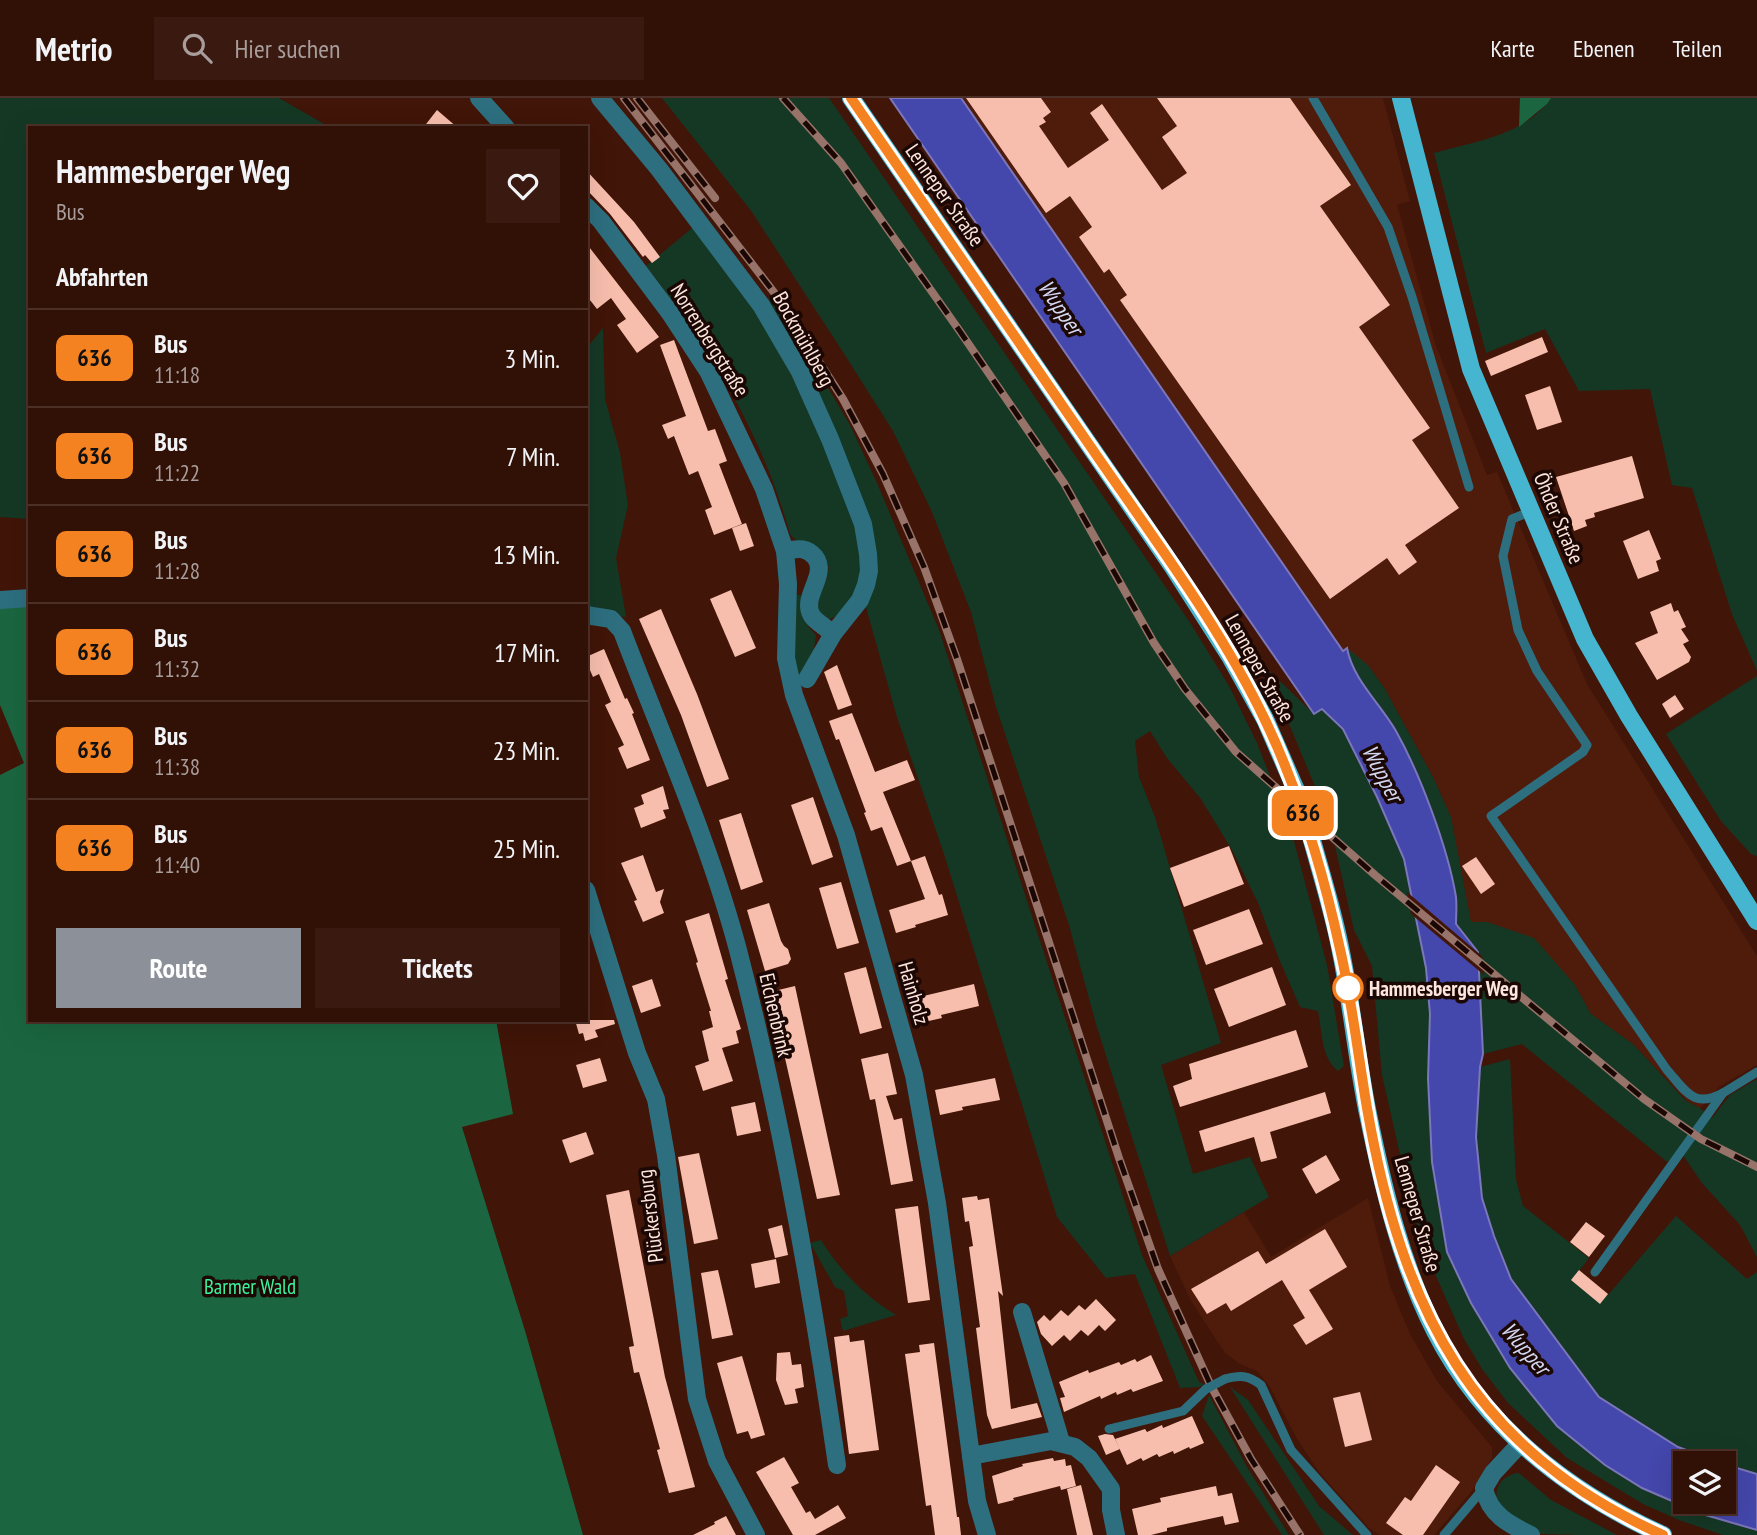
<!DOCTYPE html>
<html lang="de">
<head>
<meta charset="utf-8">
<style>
  :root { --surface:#311006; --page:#391910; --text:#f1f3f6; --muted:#a89d9b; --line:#4c3028; --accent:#8c9099 }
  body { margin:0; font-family:"PT Sans Narrow",sans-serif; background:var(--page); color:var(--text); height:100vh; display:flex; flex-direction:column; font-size:26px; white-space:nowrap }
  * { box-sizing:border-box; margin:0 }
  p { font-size:23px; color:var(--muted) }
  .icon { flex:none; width:38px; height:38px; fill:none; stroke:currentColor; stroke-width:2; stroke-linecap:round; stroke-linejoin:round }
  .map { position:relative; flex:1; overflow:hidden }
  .sheet { position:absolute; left:28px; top:28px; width:560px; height:896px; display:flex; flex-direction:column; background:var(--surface); border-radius:0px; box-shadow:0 7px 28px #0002,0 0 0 2px var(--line) }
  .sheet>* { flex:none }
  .badge { padding:0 14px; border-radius:10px; font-size:24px; line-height:46px }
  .controls { position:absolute; left:1673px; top:1353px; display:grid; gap:14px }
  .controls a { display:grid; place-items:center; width:63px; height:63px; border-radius:0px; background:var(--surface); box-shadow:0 7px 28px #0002,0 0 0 2px var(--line); font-size:35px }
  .map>.badge { position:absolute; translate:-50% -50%; box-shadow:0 0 0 4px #fff }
  h2 { padding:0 28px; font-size:26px; line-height:63px }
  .round { display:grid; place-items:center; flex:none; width:74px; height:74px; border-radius:0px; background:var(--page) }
  .summary { display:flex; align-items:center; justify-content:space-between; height:119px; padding:0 28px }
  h1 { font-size:33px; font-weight:800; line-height:52px }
  .action { display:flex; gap:14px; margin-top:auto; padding:14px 28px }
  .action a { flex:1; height:80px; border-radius:0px; background:var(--accent); color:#fff; font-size:28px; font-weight:800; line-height:80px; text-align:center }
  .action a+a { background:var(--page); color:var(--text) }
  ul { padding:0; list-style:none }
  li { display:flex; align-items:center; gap:21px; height:98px; padding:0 28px; border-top:2px solid var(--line) }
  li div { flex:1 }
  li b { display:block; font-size:26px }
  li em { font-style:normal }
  li .badge { min-width:77px; font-weight:700; text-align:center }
  header { display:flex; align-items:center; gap:42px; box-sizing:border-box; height:98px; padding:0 35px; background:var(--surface); border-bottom:2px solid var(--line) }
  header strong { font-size:33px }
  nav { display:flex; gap:38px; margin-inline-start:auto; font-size:24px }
  .search { width:490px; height:63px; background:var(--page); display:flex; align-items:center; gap:18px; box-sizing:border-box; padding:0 24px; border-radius:0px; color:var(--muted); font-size:26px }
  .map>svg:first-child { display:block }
  .built { fill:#4f1c0c }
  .green { fill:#153825 }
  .forest { fill:#1b6641 }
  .water { fill:#4447ab; stroke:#7c76ba; stroke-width:2 }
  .pier { fill:#411508 }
  .building { fill:#f8bead }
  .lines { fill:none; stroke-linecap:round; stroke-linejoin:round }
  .lane { stroke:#2d6f7f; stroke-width:9 }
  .street { stroke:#2d6f7f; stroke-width:18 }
  .primary { stroke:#45b5d0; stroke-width:18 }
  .rail-casing { stroke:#977369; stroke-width:8 }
  .rail { stroke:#1b0804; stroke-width:5; stroke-dasharray:16; stroke-linecap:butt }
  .lane-bridge { stroke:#2d6f7f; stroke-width:9 }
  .primary-bridge { stroke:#45b5d0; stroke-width:18 }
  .line-casing { stroke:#fff; stroke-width:16 }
  .line { stroke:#f58220; stroke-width:10 }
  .stop-dot { fill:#fff; stroke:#f58220; stroke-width:3.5 }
  .labels { text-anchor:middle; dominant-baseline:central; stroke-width:7; stroke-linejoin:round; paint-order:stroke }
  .street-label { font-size:21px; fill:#fee5de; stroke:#1b0804 }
  .stop-label { font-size:21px; font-weight:bold; fill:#fee5de; stroke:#1b0804; text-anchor:start }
  .park-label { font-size:21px; fill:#3bf29c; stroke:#1b0804 }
  .water-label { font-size:23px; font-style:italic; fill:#d2d7f2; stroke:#1b0804 }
</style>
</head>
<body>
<header>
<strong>Metrio</strong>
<div class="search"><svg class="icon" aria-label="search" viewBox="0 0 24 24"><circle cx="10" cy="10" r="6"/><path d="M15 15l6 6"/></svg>Hier suchen</div>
<nav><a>Karte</a><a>Ebenen</a><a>Teilen</a></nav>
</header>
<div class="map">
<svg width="1757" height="1437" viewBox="0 0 1757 1437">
  <rect width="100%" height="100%" fill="#411508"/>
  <g class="built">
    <path d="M961 0H1383L1410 103 1397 107 1436 248 1487 377 1497 374 1587 586 1757 858V967L1720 988 1700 1010 1687 1003 1633 946 1591 916 1575 887 1471 825 1451 719 1434 681 1385 591 1368 567 1344 553Z"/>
    <path d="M1368 1100 1390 1188 1410 1236 1437 1283 1492 1349V1360L1472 1393 1434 1437H1380L1369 1430 1319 1374 1296 1339 1270 1289 1257 1273 1240 1266 1225 1255 1191 1203 1170 1158 1244 1114 1271 1159Z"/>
  </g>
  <g class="green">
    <path d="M0 0H279L331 30H30V421L0 419Z"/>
    <path d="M662 0H829L1189 523 1229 588 1257 645 1291 732 1327 867 1344 968 1338 973C1321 960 1322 932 1318 913L1300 909 1279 861 1259 807 1232 752 1201 701 1167 660 1150 633 1135 643 1139 679 1155 719 1221 945 1161 967 1193 1076 1250 1059 1269 1099 1170 1158 1096 926 1069 827 996 609 971 514 932 414 893 333 841 251 752 114Z"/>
    <path d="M1551 0H1757V573L1732 516 1692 390 1672 387 1650 291 1579 293 1545 231 1486 255 1434 55C1474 44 1526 37 1551 0Z"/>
    <path d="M696 127C755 206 803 290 840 383 849 407 862 432 863 459 864 479 859 494 846 508 839 516 836 520 825 522L819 518C818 515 817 511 817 508 818 489 838 475 823 456 814 445 798 448 790 436 762 335 710 250 646 168Z"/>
    <path d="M770 200 824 283 850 327 877 385 939 532 1142 1157 1199 1284 1204 1286 1200 1289 1180 1290 1135 1176 1106 1180 1057 1119 944 756 897 619 865 506 875 473 766 202Z"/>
    <path d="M603 230 605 301 620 355 628 407 616 460 626 519 586 514V251Z"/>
    <path d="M795 496 804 498C800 515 803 524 816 537L812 563 797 586 793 566Z"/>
    <path d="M1347 550 1368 567 1385 591 1434 681 1451 719 1471 824H1487L1534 840 1575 887 1591 916 1633 946 1686 1003 1700 1010 1712 1020 1730 997 1757 981V1159L1740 1127 1702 1085 1680 1053 1667 1064 1522 946 1483 956 1478 854 1456 826C1456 818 1457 808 1456 799 1448 750 1420 676 1396 633 1380 605 1353 582 1347 550Z"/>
    <path d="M1258 562 1313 615 1322 611 1343 631 1377 699 1404 761 1426 870 1430 916 1428 980 1432 1064 1471 1205 1510 1270 1557 1327 1605 1367 1642 1390 1702 1416 1757 1432V1437H1723L1679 1422 1643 1406 1567 1360 1508 1305 1482 1271 1463 1239 1429 1162 1412 1109 1382 977 1372 868 1354 832 1329 722 1275 592Z"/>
    <path d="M1757 578V758L1751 756 1721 723 1666 636Z"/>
    <path d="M1510 961 1516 1081 1523 1108 1589 1160 1579 1173 1608 1197 1676 1118 1747 1181 1757 1174V1376L1678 1349 1599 1299 1511 1181 1494 1138 1482 1100 1476 1039 1480 969Z"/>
    <path d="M821 1142C840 1173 865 1198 896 1217L843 1233 840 1221 848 1218 844 1193 835 1189 810 1145Z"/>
    <path d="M1230 1289 1248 1302 1319 1408 1353 1437H1324Z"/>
    <path d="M1209 1297 1247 1369 1289 1437H1282L1202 1318Z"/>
    <path d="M1519 1375 1551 1402 1617 1437C1599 1437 1557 1437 1541 1436 1530 1432 1512 1423 1504 1414 1489 1398 1498 1377 1519 1375Z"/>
  </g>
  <g class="forest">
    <path d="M1520 0H1551L1547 6 1519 29Z"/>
    <path d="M30 507V922H496L513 1016 462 1029 526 1236 583 1437H0V677L24 665 0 607V508Z"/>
  </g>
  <path class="water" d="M890 0H961L1343 553 1347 550C1353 582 1380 605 1396 633 1420 676 1448 750 1456 799 1457 808 1456 818 1456 826L1478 854 1483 956 1480 969 1476 1039 1482 1100 1494 1138 1511 1181 1599 1299 1678 1349 1722 1365H1685V1404H1724V1366L1757 1376V1432L1702 1416 1642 1390 1605 1367 1557 1328 1510 1270 1471 1205 1447 1154 1432 1064 1428 980 1430 916 1426 870 1404 761 1377 699 1343 631 1322 611 1314 616Z"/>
  <path class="pier" d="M1407 794 1482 858 1484 877 1411 816Z"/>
  <g class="building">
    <path d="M966 0H1041L1051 14 1043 20 1046 24 1039 28 1068 70 1109 42 1090 15 1102 6 1162 92 1187 75 1162 39 1177 28 1157 0H1290L1351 87 1320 108 1390 207 1359 229 1430 330 1412 342 1459 410 1405 447 1417 464 1399 477 1387 460 1330 501 1120 202 1127 197 1109 171 1104 175 1079 139 1092 129 1070 98 1046 115Z"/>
    <path d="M437 12 458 30H423Z"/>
    <path d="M586 72 634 124 660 159 652 165 645 157 643 159 610 116 586 91Z"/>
    <path d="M586 145 659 239 637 255 617 227 626 221 611 200 597 211 586 197Z"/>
    <path d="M1542 239 1548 254 1491 278 1485 263Z"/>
    <path d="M674 242 708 333 715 331 727 363 719 366 742 426 714 437 705 412 712 409 698 373 689 377 674 338 668 341 662 327 686 318 660 247Z"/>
    <path d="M1550 288 1562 324 1537 332 1525 297Z"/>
    <path d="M1632 358 1644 400 1594 415 1595 419 1585 422 1587 428 1574 433 1556 379Z"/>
    <path d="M746 425 754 448 740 453 732 430Z"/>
    <path d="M1649 432 1661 461 1656 463 1659 473 1638 481 1623 443Z"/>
    <path d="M731 492 756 550 735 559 710 501Z"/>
    <path d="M1671 505 1674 514 1678 512 1686 529 1681 531 1689 543 1683 546 1691 559 1689 564 1657 582 1635 545 1658 535 1650 514Z"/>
    <path d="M661 511 697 596 729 681 707 689 681 617 639 521Z"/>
    <path d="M604 551 625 601 627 600 634 615 632 616 650 662 627 671 618 650 624 647 605 607 611 604 599 576 593 579 586 563V559Z"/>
    <path d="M837 567 852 607 838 612 824 574Z"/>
    <path d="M1675 597 1684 611 1670 620 1662 606Z"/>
    <path d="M852 615 875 674 907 662 915 682 883 694 911 763 897 768 882 729 871 733 864 715 866 714 839 641 836 642 829 623Z"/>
    <path d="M663 688 669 711 663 712 666 720 641 730 634 710 644 706 641 697Z"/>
    <path d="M813 699 833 759 812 767 791 707Z"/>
    <path d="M741 715 763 784 741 792 719 722Z"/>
    <path d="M1229 748 1244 786 1184 809 1170 770Z"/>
    <path d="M643 757 656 794 664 791 660 804 664 815 643 824 634 803 637 802 621 765Z"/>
    <path d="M925 758 939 797 942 796 948 817 915 827 916 829 896 835 889 812 925 801 911 763Z"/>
    <path d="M1476 759 1495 786 1481 796 1462 768Z"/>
    <path d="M841 784 859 845 837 851 819 790Z"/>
    <path d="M769 805 781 843 784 848 788 851 791 861 788 866 765 873 747 812Z"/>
    <path d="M1249 811 1263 846 1206 867 1193 832Z"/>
    <path d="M709 815 728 881 725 882 741 931 736 933 739 945 722 950 733 983 703 993 695 968 709 963 702 933 713 929 709 913H711L696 865 698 864 685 823Z"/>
    <path d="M866 869 882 930 860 936 844 875Z"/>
    <path d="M1272 869 1286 907 1229 929 1214 891Z"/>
    <path d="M652 881 661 908 641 915 632 888Z"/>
    <path d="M974 886 979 908 941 917 942 920 920 925 915 900Z"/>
    <path d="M795 888 840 1097 817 1101 770 894Z"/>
    <path d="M575 922H614L615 926 595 932 598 939 585 943 583 935 579 936Z"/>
    <path d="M1296 932 1308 969 1180 1009 1173 988 1192 981 1189 966Z"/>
    <path d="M888 955 897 996 886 998 894 1022 902 1020 913 1083 891 1087 875 1001 870 1002 861 961Z"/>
    <path d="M600 960 607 983 583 990 576 967Z"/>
    <path d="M995 980 1000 1002 962 1009 963 1012 940 1017 935 992Z"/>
    <path d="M1325 994 1331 1015 1270 1034 1277 1060 1261 1064 1254 1039 1205 1054 1199 1033Z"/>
    <path d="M755 1004 761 1033 737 1038 731 1009Z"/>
    <path d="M586 1034 594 1056 570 1065 562 1042Z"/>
    <path d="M699 1055 718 1141 694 1146 678 1059Z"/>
    <path d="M1326 1057 1340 1082 1316 1096 1302 1071Z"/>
    <path d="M629 1092 665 1279 695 1389 669 1395 657 1352 660 1351 639 1274 634 1275 629 1249 634 1248 606 1097Z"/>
    <path d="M977 1098 978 1102 989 1100 1003 1198 998 1193 1011 1311 1037 1305 1042 1319 992 1331 987 1317 976 1230 980 1229 969 1149 973 1148 969 1123 965 1124 962 1100Z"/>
    <path d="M918 1108 930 1202 908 1205 895 1111Z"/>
    <path d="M1586 1124 1605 1138 1589 1159 1570 1144Z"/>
    <path d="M782 1127 788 1157 775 1160 768 1131Z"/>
    <path d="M1325 1131 1347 1169 1309 1192 1333 1231 1306 1247 1293 1227 1305 1220 1282 1182 1231 1213 1226 1205 1207 1216 1191 1191 1258 1153 1266 1166Z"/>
    <path d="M776 1161 780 1185 755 1190 751 1166Z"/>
    <path d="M718 1172 733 1237 712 1241 701 1175Z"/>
    <path d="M1579 1172 1608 1196 1600 1206 1571 1182Z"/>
    <path d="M1096 1201 1116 1222 1105 1233 1099 1227 1088 1238 1081 1232 1070 1243 1064 1237 1052 1248 1041 1236 1037 1224 1044 1217 1050 1223 1061 1212 1068 1218 1079 1207 1085 1212Z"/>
    <path d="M849 1237 850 1244 864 1242 879 1352 849 1356 834 1239Z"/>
    <path d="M934 1245 957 1419H959L961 1437H935L931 1407 926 1408 905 1256 920 1254 919 1247Z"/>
    <path d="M790 1254 792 1267 801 1266 804 1289 795 1291 798 1305 785 1307 776 1282 777 1255Z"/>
    <path d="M1151 1257 1163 1283 1133 1294 1131 1291 1117 1297 1116 1294 1101 1301 1100 1298 1064 1314 1060 1300 1065 1299 1059 1284 1088 1272 1089 1275 1119 1264 1121 1267 1135 1261 1137 1264Z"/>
    <path d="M742 1258 765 1337 751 1341 748 1333 737 1336 717 1265Z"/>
    <path d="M1360 1294 1372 1342 1345 1349 1333 1300Z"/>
    <path d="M1192 1318 1204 1345 1190 1351 1189 1349 1174 1356 1173 1353 1159 1359 1157 1356 1143 1363 1141 1360 1127 1367 1115 1341 1145 1331 1147 1334 1162 1327 1163 1330Z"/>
    <path d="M1105 1336 1113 1337 1120 1351 1106 1357 1098 1338Z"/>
    <path d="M784 1359 799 1385 791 1389 806 1415 810 1413 815 1421 838 1407 846 1420 815 1437H793L756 1374Z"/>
    <path d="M1053 1360 1054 1363 1065 1361 1066 1368 1071 1367 1076 1388 1061 1392 1060 1388 1013 1400 1014 1402 998 1406 992 1378 1023 1368 1022 1366Z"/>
    <path d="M1436 1367 1460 1384 1423 1437H1403L1386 1425 1405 1399 1411 1403Z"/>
    <path d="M1081 1387 1089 1420 1093 1437H1077L1067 1391Z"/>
    <path d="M1216 1388 1218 1398 1232 1395 1239 1424 1225 1427 1223 1418 1167 1430V1433L1151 1437H1138L1132 1411 1161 1404 1160 1400Z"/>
    <path d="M726 1418 736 1437H693L715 1426 714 1424Z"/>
  </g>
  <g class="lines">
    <g class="lane">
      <path d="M1313 0 1388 129 1412 199 1469 389"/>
      <path d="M1532 413 1512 421 1503 458 1518 532 1537 573 1587 647 1583 654 1491 718 1667 972C1686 993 1693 1011 1723 995"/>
      <path d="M1595 1174 1723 995 1757 974"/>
      <path d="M1225 1281C1240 1277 1248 1277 1261 1287L1291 1352 1367 1437"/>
      <path d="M1109 1331 1183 1313 1206 1291"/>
      <path d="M1444 1437 1484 1390"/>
    </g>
    <g class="street">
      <path d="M479 0 506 30"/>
      <path d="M600 0 659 71 761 207 800 274 830 341 863 426 868 456 869 473 866 487 860 502 833 536 807 581"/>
      <path d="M586 108 601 123 670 215 708 273 764 391 785 453 788 486 786 560 794 597 846 737 914 977 937 1105 971 1358 1051 1343 1075 1349 1089 1360 1111 1391V1412L1116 1437"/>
      <path d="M785 453C797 451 806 448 815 459 829 477 800 499 812 518 816 524 827 530 833 536"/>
      <path d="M0 502 30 500"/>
      <path d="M586 517 611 521 622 533C662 639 709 743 738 852 782 1021 812 1193 837 1367"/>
      <path d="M586 792 637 955 656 1001 666 1057 697 1301 717 1363 756 1437"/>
      <path d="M1022 1214 1061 1344"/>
      <path d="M1520 1346 1493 1375 1484 1390C1489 1416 1508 1426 1531 1437"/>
      <path d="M971 1358 977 1403 987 1437"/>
    </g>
    <g class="primary">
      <path d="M851 0 1173 469 1231 560 1265 621 1295 690"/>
      <path d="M1401 0 1471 271 1585 541 1629 618 1757 823"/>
      <path d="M1312 742C1322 779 1334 816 1341 854 1352 908 1357 963 1368 1016 1383 1089 1401 1166 1435 1233 1483 1328 1568 1394 1663 1437"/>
    </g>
    <g class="rail-casing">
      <g id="rail">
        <path d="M624 0 776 197 843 301 883 376 924 469 957 561 1119 1060 1158 1171 1211 1288 1251 1361 1300 1437"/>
        <path d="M637 0 715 100"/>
        <path d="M783 0 841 65 959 232 1064 385 1154 545 1185 591 1236 654 1375 777 1644 1001 1701 1041 1757 1069"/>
      </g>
    </g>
    <use href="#rail" class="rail"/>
    <path class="lane-bridge" d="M1206 1291 1225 1281"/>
    <path class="primary-bridge" d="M1295 690 1312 742"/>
  </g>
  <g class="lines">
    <g class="line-casing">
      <path id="line" d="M851 0C933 119 1015 239 1097 358 1155 442 1223 533 1266 624 1300 696 1323 773 1340 851 1352 903 1358 957 1367 1010 1402 1210 1471 1351 1663 1437"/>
    </g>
    <use href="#line" class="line"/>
  </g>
  <circle class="stop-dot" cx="1348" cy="890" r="14"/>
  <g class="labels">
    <g class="street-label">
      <text transform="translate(945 97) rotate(55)">Lenneper Straße</text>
      <text transform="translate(804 241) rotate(61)">Bockmühlberg</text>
      <text transform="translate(710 242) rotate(58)">Norrenbergstraße</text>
      <text transform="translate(1559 420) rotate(67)">Öhder Straße</text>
      <text transform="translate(1260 570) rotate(61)">Lenneper Straße</text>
      <text transform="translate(914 895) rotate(74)">Hainholz</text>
      <text transform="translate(776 917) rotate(77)">Eichenbrink</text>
      <text transform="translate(1418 1116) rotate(74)">Lenneper Straße</text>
      <text transform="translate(650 1118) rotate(-97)">Plückersburg</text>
    </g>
    <g class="stop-label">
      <text x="1369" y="890">Hammesberger Weg</text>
    </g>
    <g class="park-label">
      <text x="250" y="1188">Barmer Wald</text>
    </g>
    <g class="water-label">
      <text transform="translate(1061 209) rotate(56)">Wupper</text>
      <text transform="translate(1383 675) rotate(62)">Wupper</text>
      <text transform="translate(1526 1250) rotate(49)">Wupper</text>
    </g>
  </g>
</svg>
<div class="controls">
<a><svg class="icon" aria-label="layers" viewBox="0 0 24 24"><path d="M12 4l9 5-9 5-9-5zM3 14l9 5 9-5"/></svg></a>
</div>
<b class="badge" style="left:1303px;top:715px;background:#f58220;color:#111">636</b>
<section class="sheet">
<div class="summary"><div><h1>Hammesberger Weg</h1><p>Bus</p></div><a class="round"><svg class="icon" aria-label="heart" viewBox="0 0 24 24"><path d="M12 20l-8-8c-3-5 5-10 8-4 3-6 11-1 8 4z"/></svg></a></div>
<h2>Abfahrten</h2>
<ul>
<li><span class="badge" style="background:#f58220;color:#111">636</span><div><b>Bus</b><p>11:18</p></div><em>3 Min.</em></li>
<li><span class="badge" style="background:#f58220;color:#111">636</span><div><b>Bus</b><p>11:22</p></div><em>7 Min.</em></li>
<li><span class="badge" style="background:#f58220;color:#111">636</span><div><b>Bus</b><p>11:28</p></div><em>13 Min.</em></li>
<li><span class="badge" style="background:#f58220;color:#111">636</span><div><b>Bus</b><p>11:32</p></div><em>17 Min.</em></li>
<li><span class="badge" style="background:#f58220;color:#111">636</span><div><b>Bus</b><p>11:38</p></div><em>23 Min.</em></li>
<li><span class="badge" style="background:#f58220;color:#111">636</span><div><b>Bus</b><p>11:40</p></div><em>25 Min.</em></li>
</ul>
<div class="action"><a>Route</a><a>Tickets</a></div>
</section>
</div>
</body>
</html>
